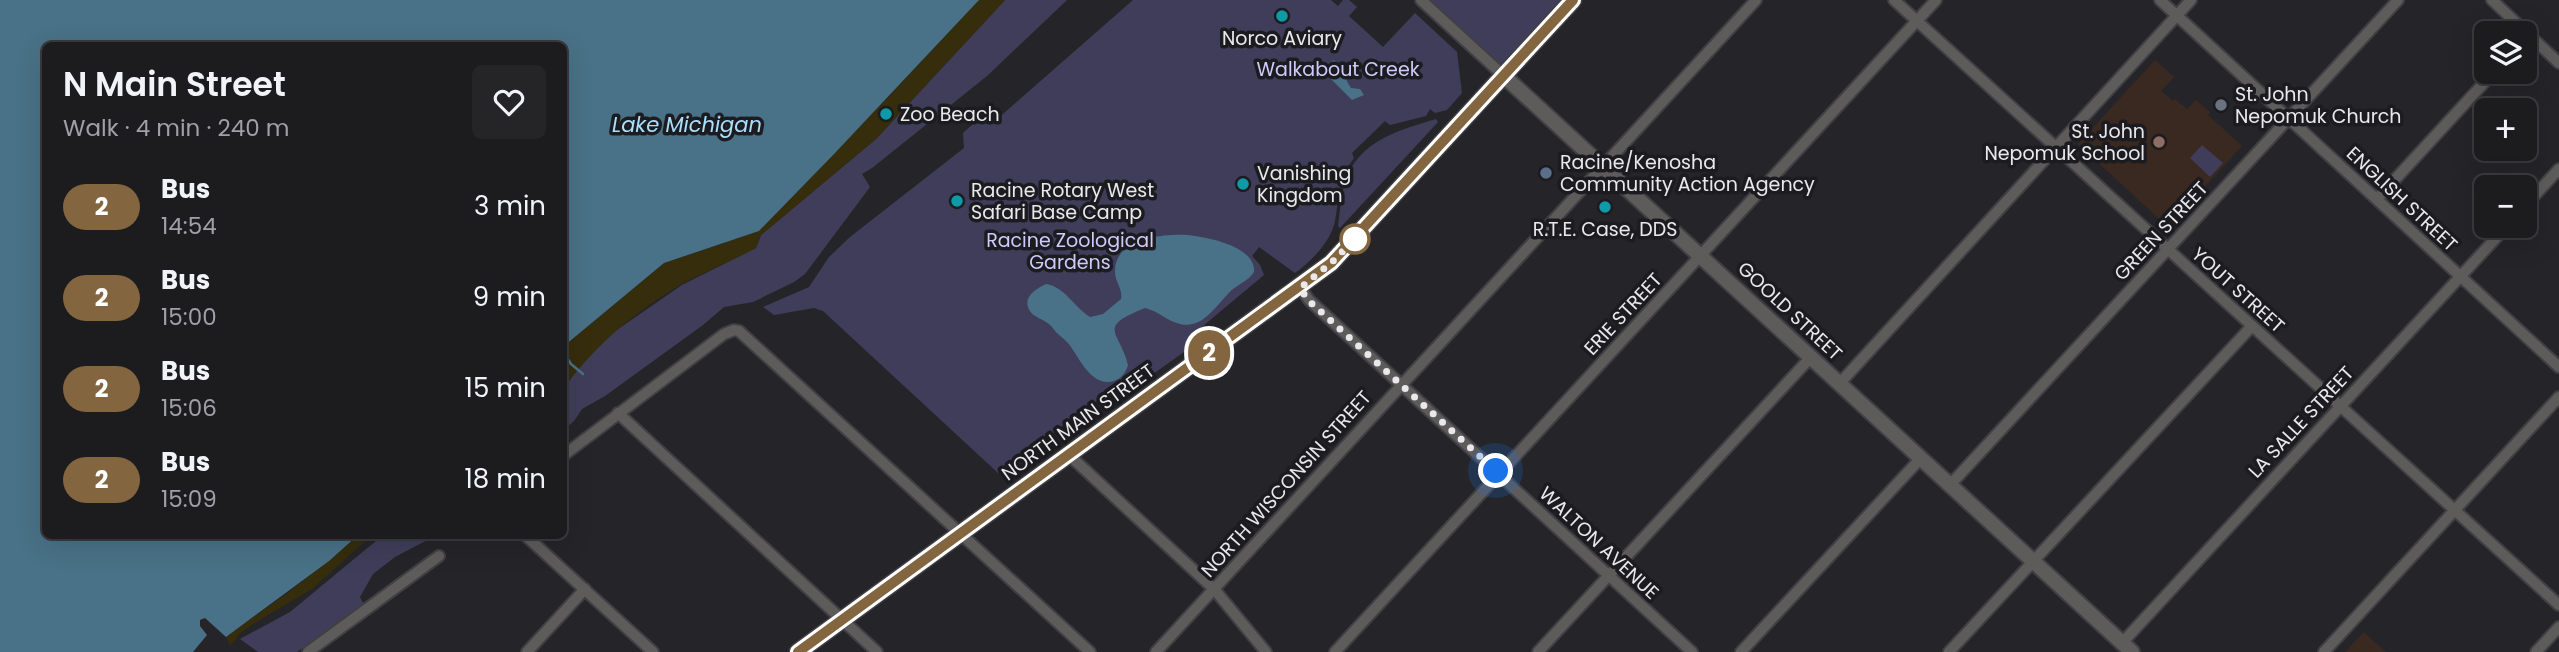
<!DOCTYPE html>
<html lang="en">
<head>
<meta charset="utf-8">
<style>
  :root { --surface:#1c1c1f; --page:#252528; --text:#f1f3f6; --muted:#a0a1a4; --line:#3a3a3d }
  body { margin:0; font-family:Poppins,sans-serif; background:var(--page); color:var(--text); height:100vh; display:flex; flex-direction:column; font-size:26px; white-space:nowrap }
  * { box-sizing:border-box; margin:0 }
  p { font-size:23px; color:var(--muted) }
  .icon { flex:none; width:38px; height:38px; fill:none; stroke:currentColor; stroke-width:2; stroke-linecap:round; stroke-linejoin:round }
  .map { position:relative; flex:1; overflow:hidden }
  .panel { position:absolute; left:42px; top:42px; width:525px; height:497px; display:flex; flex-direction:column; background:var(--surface); border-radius:10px; box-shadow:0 7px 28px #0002,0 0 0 2px var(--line) }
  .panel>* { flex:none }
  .badge { padding:0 14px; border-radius:23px; font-size:24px; line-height:46px }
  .tools { position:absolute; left:2474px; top:21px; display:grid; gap:14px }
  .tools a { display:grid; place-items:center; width:63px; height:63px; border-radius:10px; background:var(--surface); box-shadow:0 7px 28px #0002,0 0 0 2px var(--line); font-size:35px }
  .you { position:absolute; width:35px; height:35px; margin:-18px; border:5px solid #fff; border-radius:50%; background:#1a73e8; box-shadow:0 0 0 10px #1a73e833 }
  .map>.badge { position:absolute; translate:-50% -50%; box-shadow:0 0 0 4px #fff }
  .round { display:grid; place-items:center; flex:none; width:74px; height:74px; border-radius:10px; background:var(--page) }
  .summary { display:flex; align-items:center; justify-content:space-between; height:119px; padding:0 21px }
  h1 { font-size:33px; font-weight:600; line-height:52px }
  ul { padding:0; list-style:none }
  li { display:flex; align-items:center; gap:21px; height:91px; padding:0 21px }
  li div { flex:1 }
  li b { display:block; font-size:26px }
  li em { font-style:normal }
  li .badge { min-width:77px; font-weight:700; text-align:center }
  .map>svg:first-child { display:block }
  .education { fill:#3a2920 }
  .green { fill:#403d5a }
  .sand { fill:#352d0c }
  .water { fill:#497187 }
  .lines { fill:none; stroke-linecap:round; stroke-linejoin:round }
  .stream { stroke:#497187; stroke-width:2.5 }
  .minor-casing { stroke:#404044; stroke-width:14 }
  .tertiary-casing { stroke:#404044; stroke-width:18 }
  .secondary-casing { stroke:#404044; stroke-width:19 }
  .minor { stroke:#5e5b5b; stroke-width:10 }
  .tertiary { stroke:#5e5b5b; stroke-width:14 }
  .secondary { stroke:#7d7979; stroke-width:16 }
  .line-casing { stroke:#fff; stroke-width:16 }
  .line { stroke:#83653f; stroke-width:10 }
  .walk { stroke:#e9e9ec; stroke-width:7; stroke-dasharray:0 12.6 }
  .culture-dot { fill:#0f9aa8; stroke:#1c1c20; stroke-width:2.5 }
  .worship-dot { fill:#6b7280; stroke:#1c1c20; stroke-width:2.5 }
  .education-dot { fill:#8d6e63; stroke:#1c1c20; stroke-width:2.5 }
  .service-dot { fill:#5c6f8a; stroke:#1c1c20; stroke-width:2.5 }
  .stop-dot { fill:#fff; stroke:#83653f; stroke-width:3.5 }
  .labels { text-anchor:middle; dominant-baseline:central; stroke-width:7; stroke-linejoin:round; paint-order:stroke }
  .poi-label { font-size:19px; fill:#e9e9ec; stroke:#1c1c20; text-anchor:start }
  .park-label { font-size:19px; fill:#cecafc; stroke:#1c1c20 }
  .street-label { font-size:19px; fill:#e9e9ec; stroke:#1c1c20 }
  .water-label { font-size:21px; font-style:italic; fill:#aadffe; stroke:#1c1c20 }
</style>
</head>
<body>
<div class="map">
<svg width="2559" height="652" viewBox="0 0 2559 652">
  <rect width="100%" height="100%" fill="#252529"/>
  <g class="education">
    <path d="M2155 60 2174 77 2161 91 2173 101 2175 99 2187 109 2196 100 2210 112 2208 115 2242 146 2168 227 2078 144Z"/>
    <path d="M2364 632 2386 652H2345Z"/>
  </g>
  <g class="green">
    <path d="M1005 0H1067L987 76 872 168 862 174 870 187 805 274 794 282 753 302 724 307 703 325 605 396 582 409 574 421 564 430V388L581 364 611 334 682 285 756 248 761 235 876 139Z"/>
    <path d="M1133 0H1331L1338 6 1343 0H1349L1357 7 1349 16 1383 47 1415 13 1457 52 1462 93 1447 110 1435 113 1430 109 1426 116 1390 125 1385 121 1352 153 1354 158C1336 182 1340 194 1335 221 1331 241 1312 261 1295 273L1259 247 1252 256 1260 265 1264 275 1197 331H1207L1202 339 1128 392 1097 401 998 473 823 311 814 308 774 315 763 307 809 287 829 257 850 237 964 148 963 133 981 117 995 121Z"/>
    <path d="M1421 0H1573L1504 76Z"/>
    <path d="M1436 119 1438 122 1340 228 1338 226C1340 212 1341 196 1345 182 1358 141 1399 130 1436 119Z"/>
    <path d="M2202 145 2223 163 2210 177 2190 158Z"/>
    <path d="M382 536H435L395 557 373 574 360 597 364 605 297 652H258L240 639 290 612Z"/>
  </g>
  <g class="sand">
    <path d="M979 0H1005L876 139 761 235 756 248C732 261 706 271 682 284 636 311 595 345 564 388V346L664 263 759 231 896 89Z"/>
    <path d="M357 536H371L312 589 253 624 238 635 236 640 230 645 226 637 230 633C275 603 317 572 357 536Z"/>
  </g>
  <g class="water">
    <path d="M0 0H979L835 153 759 231 664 263 564 346V46H46V536H357L329 561 226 637 205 618 200 620V626L207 635 193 652H0Z"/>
    <path d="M1334 60C1344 68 1344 78 1351 88L1360 89 1364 95 1352 100 1324 72 1326 65Z"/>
    <path d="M1187 235C1207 237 1256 246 1254 272 1249 280 1241 283 1233 289 1218 302 1204 330 1180 324 1167 321 1158 311 1145 308 1095 328 1120 331 1128 365 1126 372 1122 378 1114 381 1092 387 1081 361 1071 347 1066 339 1057 335 1052 327 1046 319 1031 318 1028 307 1024 296 1037 288 1046 284 1065 287 1074 307 1090 317L1103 314 1121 299C1123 289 1115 282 1115 272 1114 238 1163 234 1187 235Z"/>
  </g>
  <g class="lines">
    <path class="stream" d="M564 353 571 364 583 374"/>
    <g class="minor-casing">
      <g id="minor">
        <path d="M1421 0 1504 76"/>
        <path d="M1894 0 2559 605"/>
        <path d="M2160 0 2559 367"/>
        <path d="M2492 0 2559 63"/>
        <path d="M2377 199 2494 72"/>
        <path d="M2525 206 2559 169"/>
        <path d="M1300 287 1309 300 1692 652"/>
        <path d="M1840 383 2191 0"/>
        <path d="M618 413 877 652"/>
        <path d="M564 455 724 334 734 330 739 331 1090 652"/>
        <path d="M1069 455 1214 589 1266 652"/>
        <path d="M1950 485 2398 0"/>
        <path d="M526 536 653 652"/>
        <path d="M2122 643 2507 226"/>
        <path d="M308 652 439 556"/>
        <path d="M527 652 585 589"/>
        <path d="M1156 652 1756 0"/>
        <path d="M1335 652 1936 0"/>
        <path d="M1538 652 1811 357"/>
        <path d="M1741 652 1921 458"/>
        <path d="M1949 652 2252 326"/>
        <path d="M2324 652 2559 397"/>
        <path d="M2536 652 2559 627"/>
      </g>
    </g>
    <g class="tertiary-casing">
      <path id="tertiary" d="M1504 76 2132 652"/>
    </g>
    <g class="secondary-casing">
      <path id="secondary" d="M798 652 1331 263 1573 0"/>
    </g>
    <use href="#minor" class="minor"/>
    <use href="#tertiary" class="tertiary"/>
    <use href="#secondary" class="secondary"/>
  </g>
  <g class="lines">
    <g class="line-casing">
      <path id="line" d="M798 652 1331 263 1573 0"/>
    </g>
    <use href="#line" class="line"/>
    <path class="walk" d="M1355 239 1362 232 1331 263 1300 288 1308 300 1496 471"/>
  </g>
  <g class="culture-dot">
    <circle cx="1282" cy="16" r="7"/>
    <circle cx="886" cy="114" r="7"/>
    <circle cx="1243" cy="184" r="7"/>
    <circle cx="957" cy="201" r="7"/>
    <circle cx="1605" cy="207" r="7"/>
  </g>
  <circle class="worship-dot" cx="2221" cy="105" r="7"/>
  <circle class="education-dot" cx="2159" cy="142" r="7"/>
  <circle class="service-dot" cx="1546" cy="173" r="7"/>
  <circle class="stop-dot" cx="1355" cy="239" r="14"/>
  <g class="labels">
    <g class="poi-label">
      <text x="1282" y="38" text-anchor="middle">Norco Aviary</text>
      <text x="2235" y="94">St. John<tspan x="2235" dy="22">Nepomuk Church</tspan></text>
      <text x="900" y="114">Zoo Beach</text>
      <text x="2145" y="131" text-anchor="end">St. John<tspan x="2145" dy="22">Nepomuk School</tspan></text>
      <text x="1560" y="162">Racine/Kenosha<tspan x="1560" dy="22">Community Action Agency</tspan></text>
      <text x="1257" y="173">Vanishing<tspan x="1257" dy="22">Kingdom</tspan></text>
      <text x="971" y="190">Racine Rotary West<tspan x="971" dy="22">Safari Base Camp</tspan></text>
      <text x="1605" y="229" text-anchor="middle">R.T.E. Case, DDS</text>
    </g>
    <g class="park-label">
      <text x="1338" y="69">Walkabout Creek</text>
      <text x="1070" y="240">Racine Zoological<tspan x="1070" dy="22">Gardens</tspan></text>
    </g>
    <g class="street-label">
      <text transform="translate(2402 199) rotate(43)">ENGLISH STREET</text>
      <text transform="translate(2161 231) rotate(-47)">GREEN STREET</text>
      <text transform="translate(2238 290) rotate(42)">YOUT STREET</text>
      <text transform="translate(1790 311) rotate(43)">GOOLD STREET</text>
      <text transform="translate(1623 314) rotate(-47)">ERIE STREET</text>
      <text transform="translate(1078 422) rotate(-36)">NORTH MAIN STREET</text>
      <text transform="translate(2301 422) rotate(-47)">LA SALLE STREET</text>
      <text transform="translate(1286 484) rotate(-48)">NORTH WISCONSIN STREET</text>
      <text transform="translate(1599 543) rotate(43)">WALTON AVENUE</text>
    </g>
    <g class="water-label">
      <text x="687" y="124">Lake Michigan</text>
    </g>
  </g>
</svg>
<div class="tools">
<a><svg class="icon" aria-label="layers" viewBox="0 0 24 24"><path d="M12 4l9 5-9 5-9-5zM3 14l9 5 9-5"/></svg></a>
<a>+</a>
<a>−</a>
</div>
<div class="you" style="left:1496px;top:471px"></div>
<b class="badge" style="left:1209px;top:353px;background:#83653f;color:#fff">2</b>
<section class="panel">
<div class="summary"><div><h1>N Main Street</h1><p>Walk · 4 min · 240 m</p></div><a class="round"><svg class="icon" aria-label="heart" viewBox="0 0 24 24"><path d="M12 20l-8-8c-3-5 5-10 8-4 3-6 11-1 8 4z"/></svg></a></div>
<ul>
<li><span class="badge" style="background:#83653f;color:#fff">2</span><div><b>Bus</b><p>14:54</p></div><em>3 min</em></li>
<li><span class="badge" style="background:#83653f;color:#fff">2</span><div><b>Bus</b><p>15:00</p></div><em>9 min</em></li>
<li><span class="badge" style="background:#83653f;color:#fff">2</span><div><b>Bus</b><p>15:06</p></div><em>15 min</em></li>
<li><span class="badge" style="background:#83653f;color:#fff">2</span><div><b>Bus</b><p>15:09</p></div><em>18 min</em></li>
</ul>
</section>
</div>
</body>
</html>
